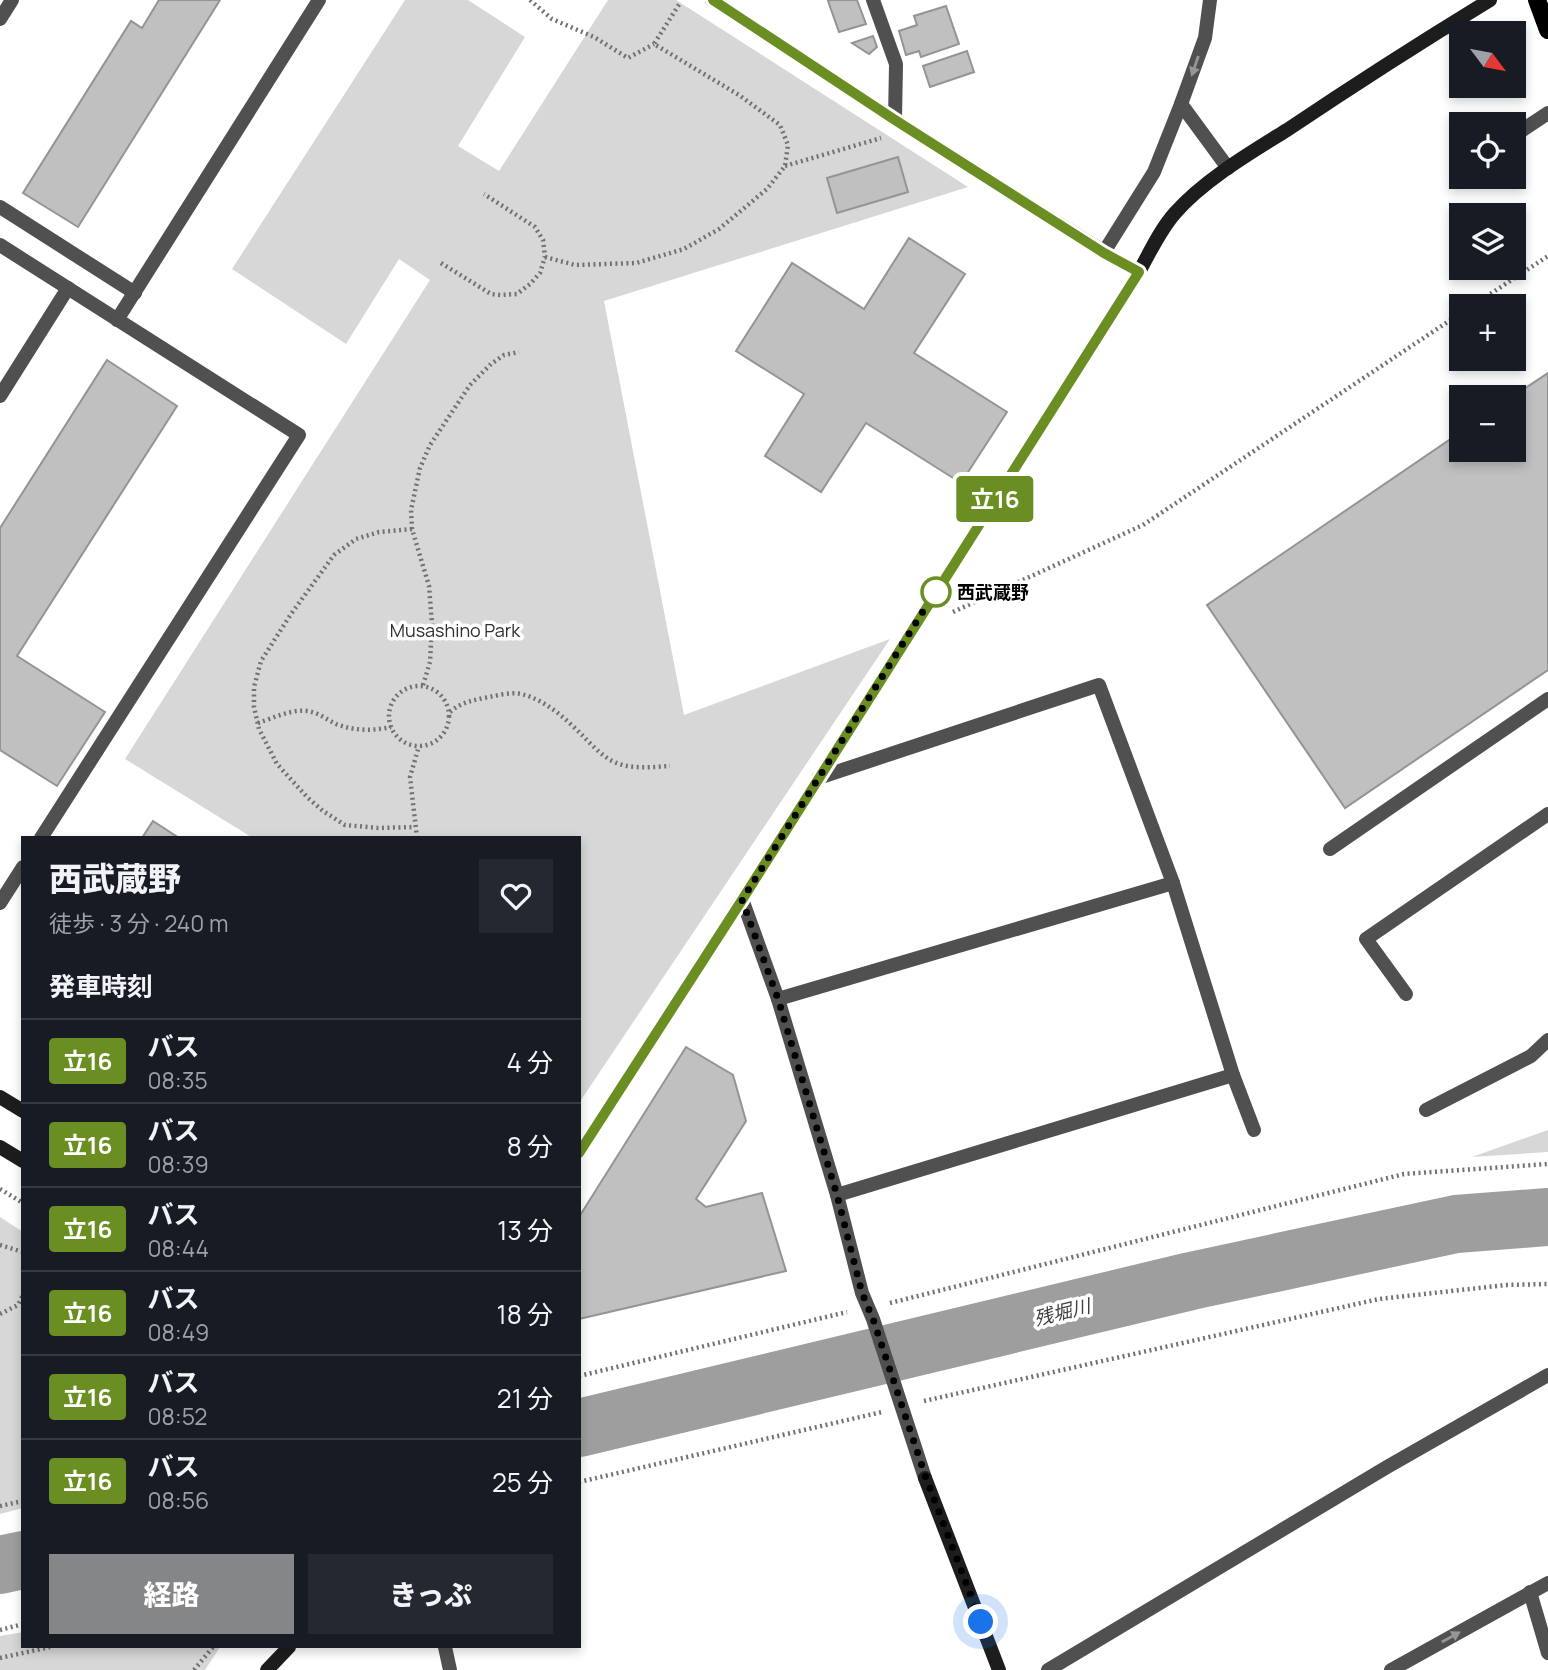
<!DOCTYPE html>
<html lang="ja">
<head>
<meta charset="utf-8">
<style>
  :root { --surface:#171b24; --page:#242831; --text:#f1f3f6; --muted:#9ea1a6; --line:#363941; --accent:#858687 }
  body { margin:0; font-family:Manrope,"Noto Sans JP",sans-serif; background:var(--page); color:var(--text); height:100vh; display:flex; flex-direction:column; font-size:26px; white-space:nowrap }
  * { box-sizing:border-box; margin:0 }
  p { font-size:23px; color:var(--muted) }
  .icon { flex:none; width:38px; height:38px; fill:none; stroke:currentColor; stroke-width:2; stroke-linecap:round; stroke-linejoin:round }
  .map { position:relative; flex:1; overflow:hidden }
  .sheet { position:absolute; left:21px; top:836px; width:560px; height:812px; display:flex; flex-direction:column; background:var(--surface); border-radius:0px; box-shadow:0 4px 10px #0003 }
  .sheet>* { flex:none }
  .badge { padding:0 14px; border-radius:5px; font-size:24px; line-height:46px }
  .needle { width:46px; rotate:122deg }
  .tools { position:absolute; left:1449px; top:21px; display:grid; gap:14px }
  .tools a { display:grid; place-items:center; width:77px; height:77px; border-radius:0px; background:var(--surface); box-shadow:0 4px 10px #0003; font-size:35px }
  .you { position:absolute; width:35px; height:35px; margin:-18px; border:5px solid #fff; border-radius:50%; background:#1a73e8; box-shadow:0 0 0 10px #1a73e833 }
  .map>.badge { position:absolute; translate:-50% -50%; box-shadow:0 0 0 4px #fff }
  h2 { padding:0 28px; font-size:26px; line-height:63px }
  .round { display:grid; place-items:center; flex:none; width:74px; height:74px; border-radius:0px; background:var(--page) }
  .summary { display:flex; align-items:center; justify-content:space-between; height:119px; padding:0 28px }
  h1 { font-size:33px; font-weight:800; line-height:52px }
  .primary-button { display:flex; gap:14px; margin-top:auto; padding:14px 28px }
  .primary-button a { flex:1; height:80px; border-radius:0px; background:var(--accent); color:#fff; font-size:28px; font-weight:800; line-height:80px; text-align:center }
  .primary-button a+a { background:var(--page); color:var(--text) }
  ul { padding:0; list-style:none }
  li { display:flex; align-items:center; gap:21px; height:84px; padding:0 28px; border-top:2px solid var(--line) }
  li div { flex:1 }
  li b { display:block; font-size:26px }
  li em { font-style:normal }
  li .badge { min-width:77px; font-weight:700; text-align:center }
  .map>svg:first-child { display:block }
  .green { fill:#d7d7d7 }
  .lines { fill:none; stroke-linecap:round; stroke-linejoin:round }
  .river { stroke:#9e9e9e; stroke-width:58 }
  .building { fill:#c0c0c0; stroke:#949494; stroke-width:2 }
  .path { stroke:#727272; stroke-width:4.5; stroke-dasharray:2 3.5; stroke-linecap:butt }
  .lane { stroke:#505050; stroke-width:14 }
  .street { stroke:#505050; stroke-width:14 }
  .secondary { stroke:#1d1d1d; stroke-width:14 }
  .primary { stroke:#000; stroke-width:18 }
  .oneway { fill:#969696 }
  .line-casing { stroke:#fff; stroke-width:16 }
  .line { stroke:#6b8e23; stroke-width:10 }
  .walk { stroke:#000; stroke-width:7; stroke-dasharray:0 12.6 }
  .stop-dot { fill:#fff; stroke:#6b8e23; stroke-width:3.5 }
  .labels { text-anchor:middle; dominant-baseline:central; stroke-width:7; stroke-linejoin:round; paint-order:stroke }
  .stop-label { font-size:18px; font-weight:bold; fill:#000; stroke:#fff; text-anchor:start }
  .park-label { font-size:18px; fill:#2e2e2e; stroke:#fff }
  .water-label { font-size:19px; font-style:italic; fill:#3f3f3f; stroke:#fff }
</style>
</head>
<body>
<div class="map">
<svg width="1548" height="1670" viewBox="0 0 1548 1670">
  <rect width="100%" height="100%" fill="#fff"/>
  <g class="green">
    <path d="M405 0H468L525 37 458 146 499 171 608 0H676L968 187 604 301 684 715 890 639 579 1103V838H253L125 759 430 280 399 259 346 344 232 269Z"/>
    <path d="M1548 1130V1152L1472 1157Z"/>
    <path d="M0 1217 23 1232V1508L0 1514Z"/>
    <path d="M23 1632V1647H220L205 1670H0V1636Z"/>
  </g>
  <g class="lines">
    <g class="river">
      <path d="M579 1428 1191 1281 1456 1224 1548 1217"/>
      <path d="M0 1565 23 1560"/>
    </g>
  </g>
  <g class="building">
    <path d="M159 0H220L78 227 23 193 131 21 142 28Z"/>
    <path d="M831 0H857L866 24 839 32 828 1Z"/>
    <path d="M946 6 959 44 921 57 919 51 906 55 899 31 917 25 914 16Z"/>
    <path d="M873 36 877 47 869 54 852 43Z"/>
    <path d="M967 51 974 72 930 87 923 66Z"/>
    <path d="M898 157 908 192 837 213 827 178Z"/>
    <path d="M909 238 965 274 914 353 1007 412 961 483 866 423 821 492 765 456 804 394 736 351 792 263 864 309Z"/>
    <path d="M107 360 177 406 17 656 105 712 57 786 0 750V528Z"/>
    <path d="M1548 373V670L1345 808 1207 605 1461 432V450H1514V397H1512Z"/>
    <path d="M153 821 179 838H142Z"/>
    <path d="M686 1047 733 1075 746 1121 696 1199 706 1207 762 1193 786 1271 579 1319V1217Z"/>
  </g>
  <g class="lines">
    <g class="path">
      <path d="M530 0 552 19 594 37 628 58 654 44"/>
      <path d="M785 166 881 138"/>
      <path d="M545 257 575 265 636 263 684 249 719 229 767 189 785 166 788 145 780 125 739 95 654 44 680 3"/>
      <path d="M441 263 491 294 501 295 517 294 530 284 540 273 545 257 543 240 535 227 484 194"/>
      <path d="M1472 306 1548 256"/>
      <path d="M412 529 379 532 356 539 334 555 291 614 261 661 254 687V707L259 729 277 764 307 797 323 811 345 825 378 828 415 827"/>
      <path d="M953 612 1143 525 1461 313"/>
      <path d="M423 685 430 662 432 624 429 586 412 529 411 510 420 468 430 445 470 385 491 364 504 355 519 352"/>
      <circle cx="419" cy="716" r="30"/>
      <path d="M450 712C461 702 474 700 489 697 499 695 511 692 521 694 546 700 566 719 583 736 592 745 601 755 612 761 630 770 651 767 670 766"/>
      <path d="M258 723C273 718 295 707 312 712 320 714 328 720 336 724 354 731 373 731 391 727"/>
      <path d="M417 838 410 777 419 746"/>
      <path d="M0 1189 23 1203"/>
      <path d="M0 1245 23 1252"/>
      <path d="M890 1303 1404 1174 1548 1164"/>
      <path d="M0 1314 18 1305 23 1295"/>
      <path d="M579 1376 847 1312"/>
      <path d="M924 1401 1379 1299 1506 1285 1548 1284"/>
      <path d="M579 1482 882 1412"/>
      <path d="M0 1506 23 1501"/>
      <path d="M0 1630 23 1624"/>
      <path d="M0 1658 50 1647"/>
      <path d="M194 1670 213 1647"/>
    </g>
    <g class="lane">
      <path d="M0 19 12 0"/>
      <path d="M1515 135 1548 113"/>
      <path d="M0 207 135 293"/>
      <path d="M0 245 299 435 41 838"/>
      <path d="M117 320 319 0"/>
      <path d="M0 396 68 288"/>
      <path d="M0 903 23 867"/>
    </g>
    <g class="street">
      <path d="M873 0 896 64 895 120"/>
      <path d="M1210 0 1205 38 1181 104 1228 168"/>
      <path d="M1104 252 1154 172 1181 104"/>
      <path d="M818 778 1099 685 1173 883 1233 1075 1254 1130"/>
      <path d="M1330 849 1548 699"/>
      <path d="M742 899 778 999 837 1195 862 1293 873 1319 925 1478"/>
      <path d="M1406 994 1366 939 1548 814"/>
      <path d="M778 999 1173 883"/>
      <path d="M1426 1110 1531 1056 1548 1040"/>
      <path d="M837 1195 1233 1075"/>
      <path d="M1530 1592 1548 1653"/>
      <path d="M445 1647 450 1670"/>
      <path d="M1048 1670 1387 1467 1548 1375"/>
      <path d="M1391 1670 1548 1583"/>
    </g>
    <g class="secondary">
      <path d="M1139 272C1150 252 1160 230 1175 213 1204 180 1250 153 1287 130 1354 85 1421 42 1490 0"/>
      <path d="M0 1097 23 1111"/>
      <path d="M0 1147 23 1161"/>
      <path d="M579 1153 742 899 1139 272 1104 252 895 120 712 0"/>
      <path d="M925 1478 999 1670"/>
      <path d="M267 1670 289 1647"/>
    </g>
    <path class="primary" d="M1537 0 1548 30"/>
  </g>
  <defs><path id="oneway-solid" d="M-6-.8H1V-3.2L6.5 0L1 3.2V.8H-6Z" transform="scale(1.75)"/></defs>
  <g class="oneway">
    <use href="#oneway-solid" transform="translate(1195 66) rotate(109)"/>
    <use href="#oneway-solid" transform="translate(1451 1637) rotate(-29)"/>
  </g>
  <g class="lines">
    <g class="line-casing">
      <path id="line" d="M579 1153 742 900 1139 272 1104 253 895 120 713 0"/>
    </g>
    <use href="#line" class="line"/>
    <path class="walk" d="M936 592 939 586 742 900 778 999 837 1195 862 1293 873 1319 926 1478 981 1622"/>
  </g>
  <circle class="stop-dot" cx="936" cy="592" r="14"/>
  <g class="labels">
    <g class="stop-label">
      <text x="957" y="592">西武蔵野</text>
    </g>
    <g class="park-label">
      <text x="455" y="630">Musashino Park</text>
    </g>
    <g class="water-label">
      <text transform="translate(1062 1312) rotate(-14)">残堀川</text>
    </g>
  </g>
</svg>
<div class="tools">
<a><svg class="needle" viewBox="-14 -14 28 28"><path d="M0-13l5 13h-10z" fill="#e53935"/><path d="M0 13l5-13h-10z" fill="#9ea1a6"/></svg></a>
<a><svg class="icon" aria-label="locate" viewBox="0 0 24 24"><circle cx="12" cy="12" r="6"/><path d="M12 2v4M12 18v4M2 12h4M18 12h4"/></svg></a>
<a><svg class="icon" aria-label="layers" viewBox="0 0 24 24"><path d="M12 4l9 5-9 5-9-5zM3 14l9 5 9-5"/></svg></a>
<a>+</a>
<a>−</a>
</div>
<div class="you" style="left:981px;top:1622px"></div>
<b class="badge" style="left:995px;top:499px;background:#6b8e23;color:#fff">立16</b>
<section class="sheet">
<div class="summary"><div><h1>西武蔵野</h1><p>徒歩 · 3 分 · 240 m</p></div><a class="round"><svg class="icon" aria-label="heart" viewBox="0 0 24 24"><path d="M12 20l-8-8c-3-5 5-10 8-4 3-6 11-1 8 4z"/></svg></a></div>
<h2>発車時刻</h2>
<ul>
<li><span class="badge" style="background:#6b8e23;color:#fff">立16</span><div><b>バス</b><p>08:35</p></div><em>4 分</em></li>
<li><span class="badge" style="background:#6b8e23;color:#fff">立16</span><div><b>バス</b><p>08:39</p></div><em>8 分</em></li>
<li><span class="badge" style="background:#6b8e23;color:#fff">立16</span><div><b>バス</b><p>08:44</p></div><em>13 分</em></li>
<li><span class="badge" style="background:#6b8e23;color:#fff">立16</span><div><b>バス</b><p>08:49</p></div><em>18 分</em></li>
<li><span class="badge" style="background:#6b8e23;color:#fff">立16</span><div><b>バス</b><p>08:52</p></div><em>21 分</em></li>
<li><span class="badge" style="background:#6b8e23;color:#fff">立16</span><div><b>バス</b><p>08:56</p></div><em>25 分</em></li>
</ul>
<div class="primary-button"><a>経路</a><a>きっぷ</a></div>
</section>
</div>
</body>
</html>
